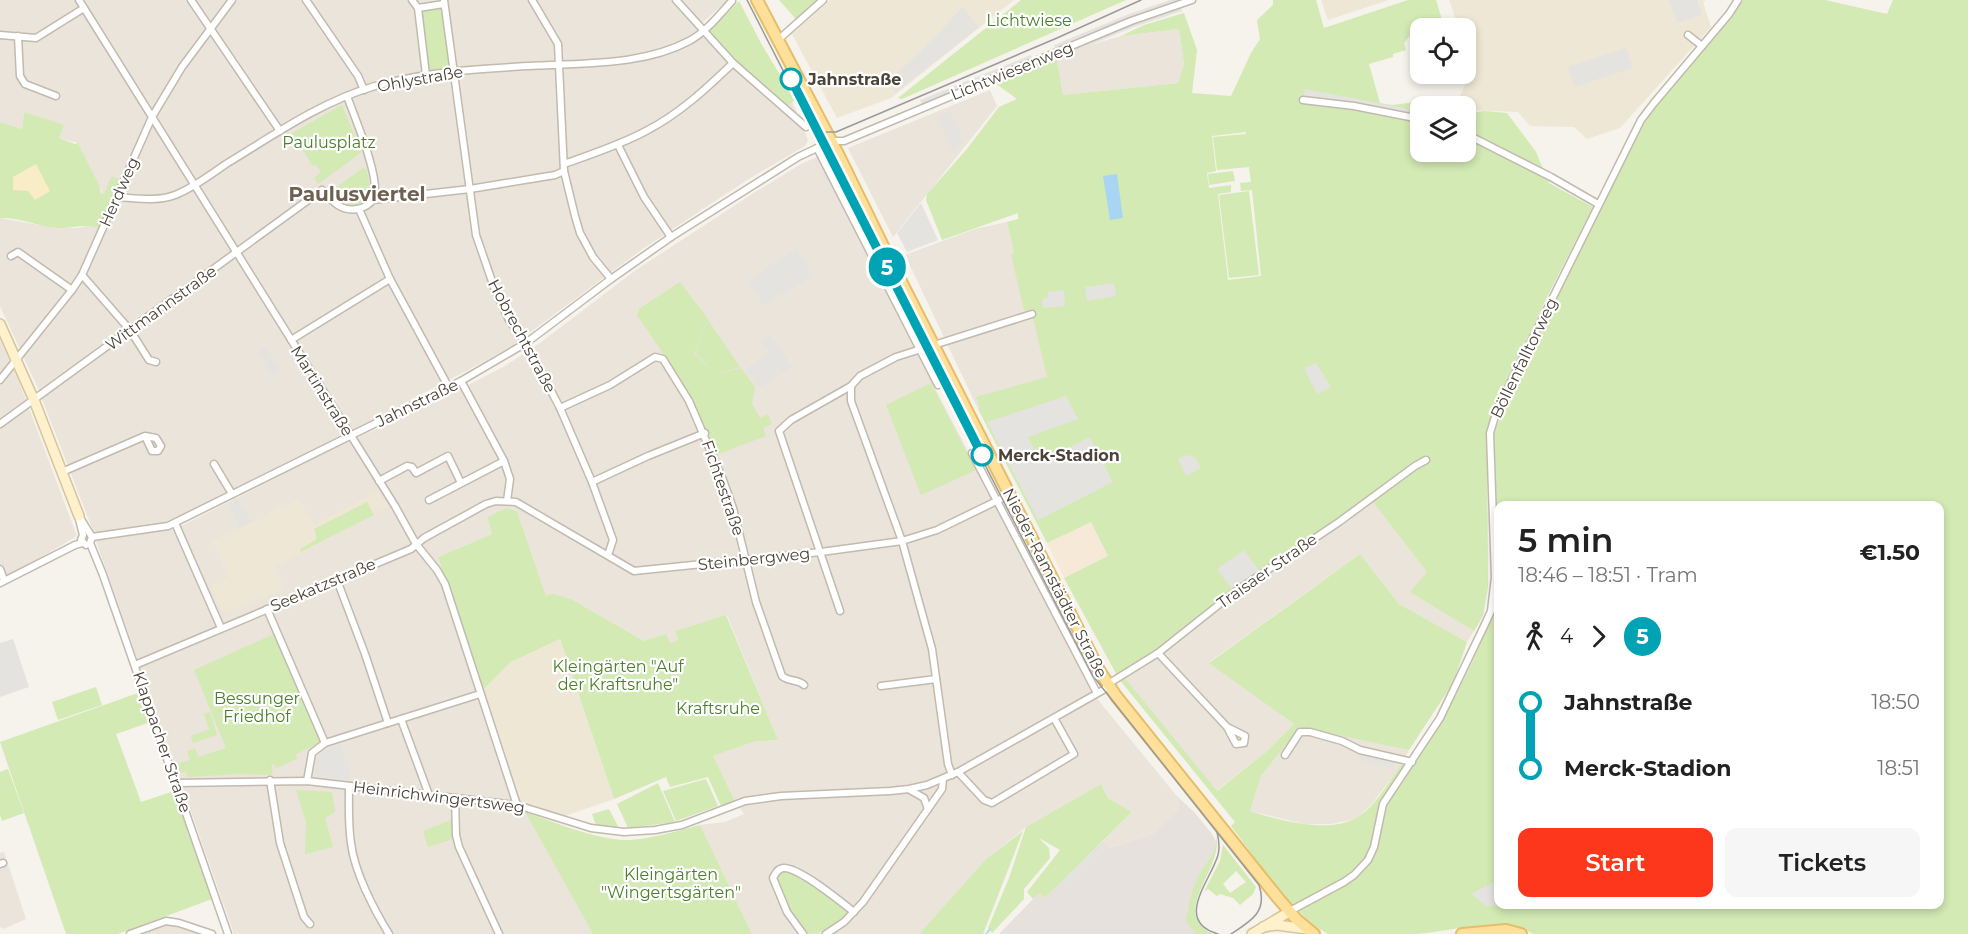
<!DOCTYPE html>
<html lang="en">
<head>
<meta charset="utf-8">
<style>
  :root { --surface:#fff; --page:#f6f6f6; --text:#222; --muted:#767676; --accent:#fc371c }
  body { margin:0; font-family:Montserrat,sans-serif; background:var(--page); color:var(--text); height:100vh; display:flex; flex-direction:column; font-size:22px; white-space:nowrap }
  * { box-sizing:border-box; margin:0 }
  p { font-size:20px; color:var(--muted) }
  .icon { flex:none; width:33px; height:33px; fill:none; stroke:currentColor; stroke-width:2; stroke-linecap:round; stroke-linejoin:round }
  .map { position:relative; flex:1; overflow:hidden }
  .side { position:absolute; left:1494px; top:501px; width:450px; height:408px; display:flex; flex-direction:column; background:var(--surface); border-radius:12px; box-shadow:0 3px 9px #0003 }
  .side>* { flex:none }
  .badge { padding:0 12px; border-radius:20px; font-size:21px; line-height:39px }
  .controls { position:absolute; left:1410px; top:18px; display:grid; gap:12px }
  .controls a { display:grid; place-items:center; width:66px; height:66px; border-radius:12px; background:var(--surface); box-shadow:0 3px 9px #0003; font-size:30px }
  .map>.badge { position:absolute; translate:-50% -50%; box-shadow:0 0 0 3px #fff }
  .legs { display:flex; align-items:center; gap:9px; height:66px; padding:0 24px; font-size:20px }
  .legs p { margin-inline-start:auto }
  .overview { display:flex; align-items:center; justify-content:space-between; height:102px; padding:0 24px }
  h1 { font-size:33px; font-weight:600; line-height:45px }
  .button { display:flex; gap:12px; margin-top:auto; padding:12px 24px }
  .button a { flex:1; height:69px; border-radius:12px; background:var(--accent); color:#fff; font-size:24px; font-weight:600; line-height:69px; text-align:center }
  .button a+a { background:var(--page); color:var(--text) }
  ul { padding:0 24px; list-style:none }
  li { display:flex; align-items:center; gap:21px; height:66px; font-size:22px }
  li i { display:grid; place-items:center; width:9px; height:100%; margin:0 8px; background:currentColor }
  li i::after { content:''; width:15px; height:15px; margin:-8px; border:4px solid; border-radius:50%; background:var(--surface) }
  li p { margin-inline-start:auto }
  li:first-child i { background:linear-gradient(#0000 50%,currentColor 0) }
  li:last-child i { background:linear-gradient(currentColor 50%,#0000 0) }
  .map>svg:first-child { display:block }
  .residential { fill:#eae4da }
  .commercial { fill:#f7e9d7 }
  .industrial { fill:#e6e1dd }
  .education { fill:#efe7d5 }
  .green { fill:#d3eab4; fill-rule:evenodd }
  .sand { fill:#f9edc8 }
  .parking { fill:#e5e3e0 }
  .water { fill:#a8d6f2 }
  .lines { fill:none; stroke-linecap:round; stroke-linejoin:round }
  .stream { stroke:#a8d6f2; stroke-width:1.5 }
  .street-casing { stroke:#c2baae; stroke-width:9 }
  .secondary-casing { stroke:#d6c59b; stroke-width:12 }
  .primary-casing { stroke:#e6bd69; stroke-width:14 }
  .street { stroke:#fff; stroke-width:6 }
  .secondary { stroke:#fff1cc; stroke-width:9 }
  .primary { stroke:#ffe09b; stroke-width:10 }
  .tram { stroke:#9a9a9a; stroke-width:1.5 }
  .line-1-casing { stroke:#fff; stroke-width:14 }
  .line-1 { stroke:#00a3b4; stroke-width:9 }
  .stop-1-dot { fill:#fff; stroke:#00a3b4; stroke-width:3 }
  .labels { text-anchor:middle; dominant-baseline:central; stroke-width:4.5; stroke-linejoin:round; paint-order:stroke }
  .park-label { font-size:16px; fill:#4c7f2a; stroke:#fff }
  .street-label { font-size:16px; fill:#4b4339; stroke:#fff }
  .stop-label { font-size:16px; font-weight:bold; fill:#4b4339; stroke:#fff; text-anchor:start }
  .quarter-label { font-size:20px; font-weight:bold; fill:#6e6150; stroke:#fff }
</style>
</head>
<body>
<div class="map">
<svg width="1968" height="934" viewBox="0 0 1968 934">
  <rect width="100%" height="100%" fill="#f6f2ec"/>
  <g class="residential">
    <path d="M0 0H728L702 23 735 61 786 107 792 102 808 140 805 146 747 180 644 248 509 348 485 361 299 458 166 522 94 533 37 386 0 306V218L56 228H78L93 225 103 194 78 143 59 138 63 126 24 112 22 129 0 122Z"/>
    <path d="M1179 29 1184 64 1178 83 1063 95 1056 55 1121 36Z"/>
    <path d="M990 90 997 106 893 237 848 148Z"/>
    <path d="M817 157 920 360 1099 701 1176 795 1179 803 1178 810 1154 833 1110 848 1103 841 1132 812 1108 798 1101 784 1026 827 986 859 919 934H752L700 825 725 822 744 814 735 801 713 756 753 742 778 740 727 615 675 631 678 640 669 643 644 641 571 599 546 596 517 511 508 508 487 517 492 534 438 557 525 812 593 934H234L96 541 175 529 325 453 447 396 505 366 540 343 636 270 752 194 801 164Z"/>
    <path d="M1007 222 1014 253 1012 254 1024 311 1030 309 1032 314 1053 384 978 409 905 255 975 229Z"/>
    <path d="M0 340 18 379 77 536 0 581Z"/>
    <path d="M1369 497 1427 572 1411 592 1474 631 1467 642 1399 604 1360 554 1209 662 1294 724 1267 751 1216 791 1124 677Z"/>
    <path d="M1300 727 1312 728 1409 750 1401 765 1371 805 1356 819 1331 824H1304L1250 811 1261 776Z"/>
    <path d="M4 852 26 919 3 929 0 927V853Z"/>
    <path d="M163 922 199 934H127Z"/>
  </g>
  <path class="commercial" d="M1091 521 1108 557 1064 578 1047 543Z"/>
  <path class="industrial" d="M1176 795 1195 813 1212 834 1217 843 1216 851 1199 878 1187 911 1189 925 1197 933 1196 934H999L1039 893 1045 898 1103 841 1110 848 1154 833 1178 810 1179 803Z"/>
  <g class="education">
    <path d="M830 0H1014L891 98 837 118 792 34Z"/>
    <path d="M1321 0H1389L1328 20Z"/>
    <path d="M1449 0H1707L1703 2 1711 27 1620 128 1587 139 1574 127 1530 126 1518 112 1466 110V106H1456L1472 67 1466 49V28H1459Z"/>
    <path d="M378 491 388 507 275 567 284 589 224 613 211 585 229 577 212 541 252 522 254 523 264 517 279 504 281 508 299 499 314 525Z"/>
    <path d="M560 639 614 799 565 816 522 802 483 690 511 662Z"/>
  </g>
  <g class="green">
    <path d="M779 0H818L796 19Z"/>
    <path d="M1021 0H1126L902 99 898 98Z"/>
    <path d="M1273 0H1316L1324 28 1408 0H1436L1442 20 1416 28 1404 43 1406 50 1393 54V57L1369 64 1380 103 1392 105 1432 100 1445 106H1420V152H1466V114L1484 111 1507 113 1536 152 1549 183 1593 207 1546 299 1496 409 1487 434 1488 587 1483 616 1474 631 1410 592 1427 572 1369 497 1124 677 1217 791 1267 751 1294 724 1209 663 1360 554 1399 604 1467 642 1453 683 1409 750 1300 727 1261 776 1250 811C1278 820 1327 834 1356 818 1375 808 1388 782 1401 765L1414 766C1446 714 1488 645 1498 585V904H1940V506H1498V537L1494 432 1602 202 1649 115 1734 14 1743 0H1825L1887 14 1893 0H1968V934H1533C1503 915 1450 932 1416 934 1387 934 1357 934 1328 934 1291 913 1257 860 1231 826L1235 822 1119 679 1064 578 1108 556 1091 522 1047 543 978 409 980 408 976 397 1047 377 1032 314 1029 310 1024 311 1011 254 1014 253 1007 222 1018 219V213L942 240 926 200 927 194 966 150 999 107 1017 99 992 81 1056 55 1063 95 1178 83 1184 64 1179 29 1121 36 1144 25 1184 13 1197 50 1192 93 1231 96 1251 53 1260 39 1257 20 1273 5ZM1246 132V134L1213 137 1217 170 1249 167 1251 182 1240 183 1241 191 1252 190 1261 276 1228 280 1218 194 1231 192V185L1209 188 1207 173 1216 171 1212 136Z"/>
    <path d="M739 1 762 45 795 100 785 108 735 61 709 31Z"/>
    <path d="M444 4 454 71 426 75 418 8Z"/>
    <path d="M342 105 361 151 358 155 318 184 314 178 321 172 316 165 313 166 292 133Z"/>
    <path d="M24 112 64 125 59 138 75 144 78 143 99 185 101 193 104 194 112 176 120 180 99 228C87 223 70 229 56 228 37 226 19 217 0 218V122L22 129Z"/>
    <path d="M363 168 367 170 370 190 364 202C352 208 342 204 332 196L331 191Z"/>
    <path d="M1233 171 1235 181 1209 185 1208 174Z"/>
    <path d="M1249 191 1259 275 1229 278 1219 195Z"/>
    <path d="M680 282 708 319 694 353 715 374 695 352 708 320 740 367 716 374 741 368 755 387 752 404 760 418 768 414 772 424 763 428 766 436 718 454 671 365 637 315 639 309Z"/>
    <path d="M931 383 976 470 921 495 886 405Z"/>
    <path d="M367 502 374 515 301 552 300 549 317 539 314 529Z"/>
    <path d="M507 508 517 511 546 596 553 594 571 599 644 641 666 634 670 643 678 640 675 631 726 615 778 740 753 742 713 756 735 801 721 806 708 777 670 787 666 777 614 799 560 639 511 662 483 690 438 557 492 534 487 517Z"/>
    <path d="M276 633 322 739 320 740 314 728 320 743 296 754 297 759 276 768 274 764 271 765 273 771 271 775 241 774 188 777 186 771 180 773 177 764 190 760 187 751 195 748 198 757 226 748 194 670Z"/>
    <path d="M96 687 102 705 58 720 52 702Z"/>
    <path d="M138 693 148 723 116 734 141 802 174 791 212 899 118 934H66L0 742Z"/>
    <path d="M210 712 217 735 193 743 191 736 209 729 204 714Z"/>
    <path d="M8 769 24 813 2 821 0 815V772Z"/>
    <path d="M706 779 718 806 676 821 663 791Z"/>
    <path d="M658 783 675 822 628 828 617 804Z"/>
    <path d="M1101 784 1108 798 1132 812 1045 898 1039 893 1033 899 1027 892 1060 850 1039 838 1049 848 1050 858 1024 889V899L992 933 988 928 1009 878 1026 827Z"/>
    <path d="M296 790 332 792 335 812 325 818 333 847 305 854 306 822Z"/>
    <path d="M609 809 619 828 596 825 592 814Z"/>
    <path d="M525 812C558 823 592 839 627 840 647 840 681 830 700 825L752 934H593Z"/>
    <path d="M451 820 453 839 428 847 423 831Z"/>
    <path d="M1023 831 983 934H919L986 859Z"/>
    <path d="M1216 836C1224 870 1168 912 1213 934H1196L1186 921C1188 905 1193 884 1202 870 1210 858 1217 852 1216 836Z"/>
    <path d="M1223 845 1256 887 1253 894 1240 905 1233 898 1220 894 1217 896 1208 889 1204 892 1220 861ZM1236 871 1246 882 1230 893 1223 884Z"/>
    <path d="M782 871 794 872 851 913C836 924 825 934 806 934L790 913 776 878Z"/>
  </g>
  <path class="sand" d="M36 164 50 191 35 200 28 191 13 190V177Z"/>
  <g class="parking">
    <path d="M1170 0H1187L1056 50 1054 45 1129 14Z"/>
    <path d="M1669 0H1697L1702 15 1677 23Z"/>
    <path d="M962 7 979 27 896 92 887 83 937 35Z"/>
    <path d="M1181 8 1182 11 1134 27 1078 50 1076 46 1132 22Z"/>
    <path d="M1626 48 1633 68 1574 87 1568 67Z"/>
    <path d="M1031 55 1033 59 922 105 920 100Z"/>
    <path d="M1305 89 1409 109 1407 116 1303 100Z"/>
    <path d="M950 111 963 141 954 154 937 118Z"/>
    <path d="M921 203 938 240 907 252 897 233Z"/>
    <path d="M797 249 813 276 763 305 748 281 763 272 762 270Z"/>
    <path d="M1114 283 1116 296 1087 301 1085 287Z"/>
    <path d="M1064 290 1065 306 1043 308 1042 299 1048 298V292Z"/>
    <path d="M771 335 792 367 759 388 746 369 769 353 762 341Z"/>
    <path d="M266 347 279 370 271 375 258 352Z"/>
    <path d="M1316 363 1331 387 1317 394 1304 368Z"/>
    <path d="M1066 396 1078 419 1028 437 1040 462 1090 437 1113 482 1038 520 987 422Z"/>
    <path d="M1186 455 1195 457 1201 468 1186 476 1178 459Z"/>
    <path d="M236 498 252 522 240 528 228 503Z"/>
    <path d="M1244 550 1259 570 1232 589 1217 569Z"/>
    <path d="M13 639 29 687 0 697V643Z"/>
    <path d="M340 744 349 770V779L315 777 316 762 321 751Z"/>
    <path d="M1360 753 1395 763 1393 769 1358 759Z"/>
    <path d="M1102 845 1106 849 1066 888 1062 884Z"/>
    <path d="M1498 880V904L1519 905 1515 907 1486 906 1471 894Z"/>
  </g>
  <path class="water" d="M1117 174 1123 218 1110 220 1103 176Z"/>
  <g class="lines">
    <path class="stream" d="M986 934 990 929"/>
    <g class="street-casing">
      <g id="street">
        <path d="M79 0 395 506 416 544 437 570 445 584 517 805"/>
        <path d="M191 0 280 131"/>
        <path d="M306 0 358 76 364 90"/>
        <path d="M412 0 418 8 426 75"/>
        <path d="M444 0 476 235 495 290 509 320 526 343 560 408 592 482 613 540 608 555"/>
        <path d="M532 0 558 44 564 171 575 216 580 233 593 257 611 279"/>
        <path d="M676 0 733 63 806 127"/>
        <path d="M418 8 444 4"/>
        <path d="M0 35 36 38 84 8"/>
        <path d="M1688 35 1702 46"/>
        <path d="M18 36 20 76 25 84 56 96"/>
        <path d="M778 40 823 0"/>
        <path d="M1303 100 1354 106 1420 119"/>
        <path d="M1466 134 1551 177 1598 204"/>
        <path d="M618 145 644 197 671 237"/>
        <path d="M817 148 938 385"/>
        <path d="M564 164C592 154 620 145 646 131 679 114 706 89 733 63"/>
        <path d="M116 197C135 198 157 202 175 195 193 188 210 175 226 164 274 135 320 102 375 86 432 70 492 68 551 65 596 63 648 63 689 41 706 32 719 15 732 1"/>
        <path d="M372 200 470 189 555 175 564 171"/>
        <path d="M359 209 390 279 449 388"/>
        <path d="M11 256 18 252 72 290"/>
        <path d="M82 275 130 330 149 360 156 362"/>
        <path d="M291 340 390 279"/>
        <path d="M0 380 72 290 82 275 152 117 182 67 232 0"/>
        <path d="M461 381 504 461 510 479 507 501"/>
        <path d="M851 386V401L902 541 932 649 948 764 952 775"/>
        <path d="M560 408 610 385 655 357 663 359 689 401 723 480 733 508 756 602 782 676C789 682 798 679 804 685"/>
        <path d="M0 424 322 190C332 201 341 212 357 209 363 208 369 205 373 200 383 183 354 116 347 96"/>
        <path d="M972 453 1097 693"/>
        <path d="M214 464 232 494"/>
        <path d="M62 472 145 436 156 438 161 446 158 451H152L145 436"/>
        <path d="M379 481 407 466 412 467 416 473 448 456 461 483"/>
        <path d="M592 482 648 456 705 433"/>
        <path d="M429 500 504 461"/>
        <path d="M79 516 92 537 90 543 103 575 228 934"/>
        <path d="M79 519 83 535 81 540 86 545"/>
        <path d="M175 523 221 628"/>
        <path d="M92 537 168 526 461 381 526 343 611 279 671 237 798 157 832 141H844L1131 21 1192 0"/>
        <path d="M0 569 4 580"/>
        <path d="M337 580 365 654 388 723"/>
        <path d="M0 583 75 545 82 543"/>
        <path d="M267 609 325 743"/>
        <path d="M840 611 779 431 791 420 851 386 860 376 896 357 1032 314"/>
        <path d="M1158 653 1227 727 1236 744 1244 743 1245 736 1227 727"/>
        <path d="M135 665 411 549 424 538 486 504 496 501 516 502 634 571 821 552 902 541 937 530 1009 495"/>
        <path d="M881 686 936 679"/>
        <path d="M401 719 429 795"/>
        <path d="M1285 755 1300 732H1310L1342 741 1360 750 1412 762"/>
        <path d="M958 772 984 800 992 803 1074 754 1054 718"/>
        <path d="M270 780 280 843 304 917 310 924"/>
        <path d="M307 781 312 753 325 743 480 694"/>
        <path d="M176 783 307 781 517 805 591 828 624 832 655 830 682 825 745 801 781 796 890 791 909 789 927 785 958 772 1105 689 1108 684 1158 653 1236 591 1339 522 1415 466 1426 460"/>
        <path d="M349 786C349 805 348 824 351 843 354 871 374 910 389 934"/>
        <path d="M910 790 924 798 928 809"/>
        <path d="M455 798 456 835 459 847 499 934"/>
        <path d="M0 864 3 863"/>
        <path d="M1290 911 1344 882 1354 875 1368 860 1374 847 1383 804 1440 718 1486 622 1491 611 1495 577 1490 433 1497 410 1641 120 1654 103 1729 14 1738 0"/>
        <path d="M130 934 166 921 179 923 212 934"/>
        <path d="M803 934 787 912 773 878C775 874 777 869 783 868 798 866 841 902 854 912"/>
        <path d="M826 934 844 922 863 902 942 789 943 779"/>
      </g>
    </g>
    <g class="secondary-casing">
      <g id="secondary">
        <path d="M0 324 34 400 79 516"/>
        <path d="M1263 927 1277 925 1307 929"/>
        <path d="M1252 934 1289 912"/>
      </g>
    </g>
    <g class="primary-casing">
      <g id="primary">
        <path d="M757 0 838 154 885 250 1099 670 1116 696 1278 898 1297 920 1314 934"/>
        <path d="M1462 934 1506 930 1521 934"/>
      </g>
    </g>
    <use href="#street" class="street"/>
    <use href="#secondary" class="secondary"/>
    <use href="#primary" class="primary"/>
    <g class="tram">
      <path d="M747 0 1093 676 1259 885C1268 912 1251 921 1231 934"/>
      <path d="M811 123 821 132H836L1057 38 1141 0"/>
      <path d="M1217 832C1219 840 1220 847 1218 855 1211 880 1173 921 1218 934"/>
    </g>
  </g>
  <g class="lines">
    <g class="line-1-casing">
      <path id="line-1" d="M791 79 982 455"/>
    </g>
    <use href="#line-1" class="line-1"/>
  </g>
  <g class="stop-1-dot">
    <circle cx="791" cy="79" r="10"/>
    <circle cx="982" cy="455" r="10"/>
  </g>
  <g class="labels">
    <g class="park-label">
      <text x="1029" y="20">Lichtwiese</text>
      <text x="329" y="142">Paulusplatz</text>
      <text x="618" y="666">Kleingärten "Auf<tspan x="618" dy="18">der Kraftsruhe"</tspan></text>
      <text x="257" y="698">Bessunger<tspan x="257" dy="18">Friedhof</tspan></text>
      <text x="718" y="708">Kraftsruhe</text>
      <text x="671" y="874">Kleingärten<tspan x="671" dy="18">"Wingertsgärten"</tspan></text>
    </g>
    <g class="street-label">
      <text transform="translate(1012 71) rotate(-22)">Lichtwiesenweg</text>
      <text transform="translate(420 79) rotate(-10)">Ohlystraße</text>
      <text transform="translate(119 192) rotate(-66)">Herdweg</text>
      <text transform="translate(161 308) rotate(-36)">Wittmannstraße</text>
      <text transform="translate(522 336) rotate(62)">Hobrechtstraße</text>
      <text transform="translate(1524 358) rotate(-64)">Böllenfalltorweg</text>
      <text transform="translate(322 391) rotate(58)">Martinstraße</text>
      <text transform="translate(417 403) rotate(-26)">Jahnstraße</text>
      <text transform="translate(723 488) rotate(71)">Fichtestraße</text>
      <text transform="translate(754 559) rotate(-6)">Steinbergweg</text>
      <text transform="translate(1267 571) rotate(-35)">Traisaer Straße</text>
      <text transform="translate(1055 583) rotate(63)">Nieder-Ramstädter Straße</text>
      <text transform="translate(323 585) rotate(-23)">Seekatzstraße</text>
      <text transform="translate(162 742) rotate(71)">Klappacher Straße</text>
      <text transform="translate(439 797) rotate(7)">Heinrichwingertsweg</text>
    </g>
    <g class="stop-label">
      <text x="808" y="79">Jahnstraße</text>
      <text x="998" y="455">Merck-Stadion</text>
    </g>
    <g class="quarter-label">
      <text x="357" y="194">Paulusviertel</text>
    </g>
  </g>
</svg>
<div class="controls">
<a><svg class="icon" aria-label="locate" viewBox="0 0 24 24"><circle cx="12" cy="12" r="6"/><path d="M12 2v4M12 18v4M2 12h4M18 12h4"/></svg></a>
<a><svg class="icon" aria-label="layers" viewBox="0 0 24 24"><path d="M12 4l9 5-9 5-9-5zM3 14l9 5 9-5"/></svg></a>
</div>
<b class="badge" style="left:887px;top:267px;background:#00a3b4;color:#fff">5</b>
<section class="side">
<div class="overview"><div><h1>5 min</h1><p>18:46 – 18:51 · Tram</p></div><b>€1.50</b></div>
<div class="legs"><svg class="icon" aria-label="walk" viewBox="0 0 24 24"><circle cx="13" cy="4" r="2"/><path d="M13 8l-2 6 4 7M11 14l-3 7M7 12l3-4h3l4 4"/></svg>4<svg class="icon" aria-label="forward" viewBox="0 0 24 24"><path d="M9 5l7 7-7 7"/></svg><b class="badge" style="background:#00a3b4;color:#fff">5</b></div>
<ul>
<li><i style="color:#00a3b4"></i><b>Jahnstraße</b><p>18:50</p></li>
<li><i style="color:#00a3b4"></i><b>Merck-Stadion</b><p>18:51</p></li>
</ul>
<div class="button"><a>Start</a><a>Tickets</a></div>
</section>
</div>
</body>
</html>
